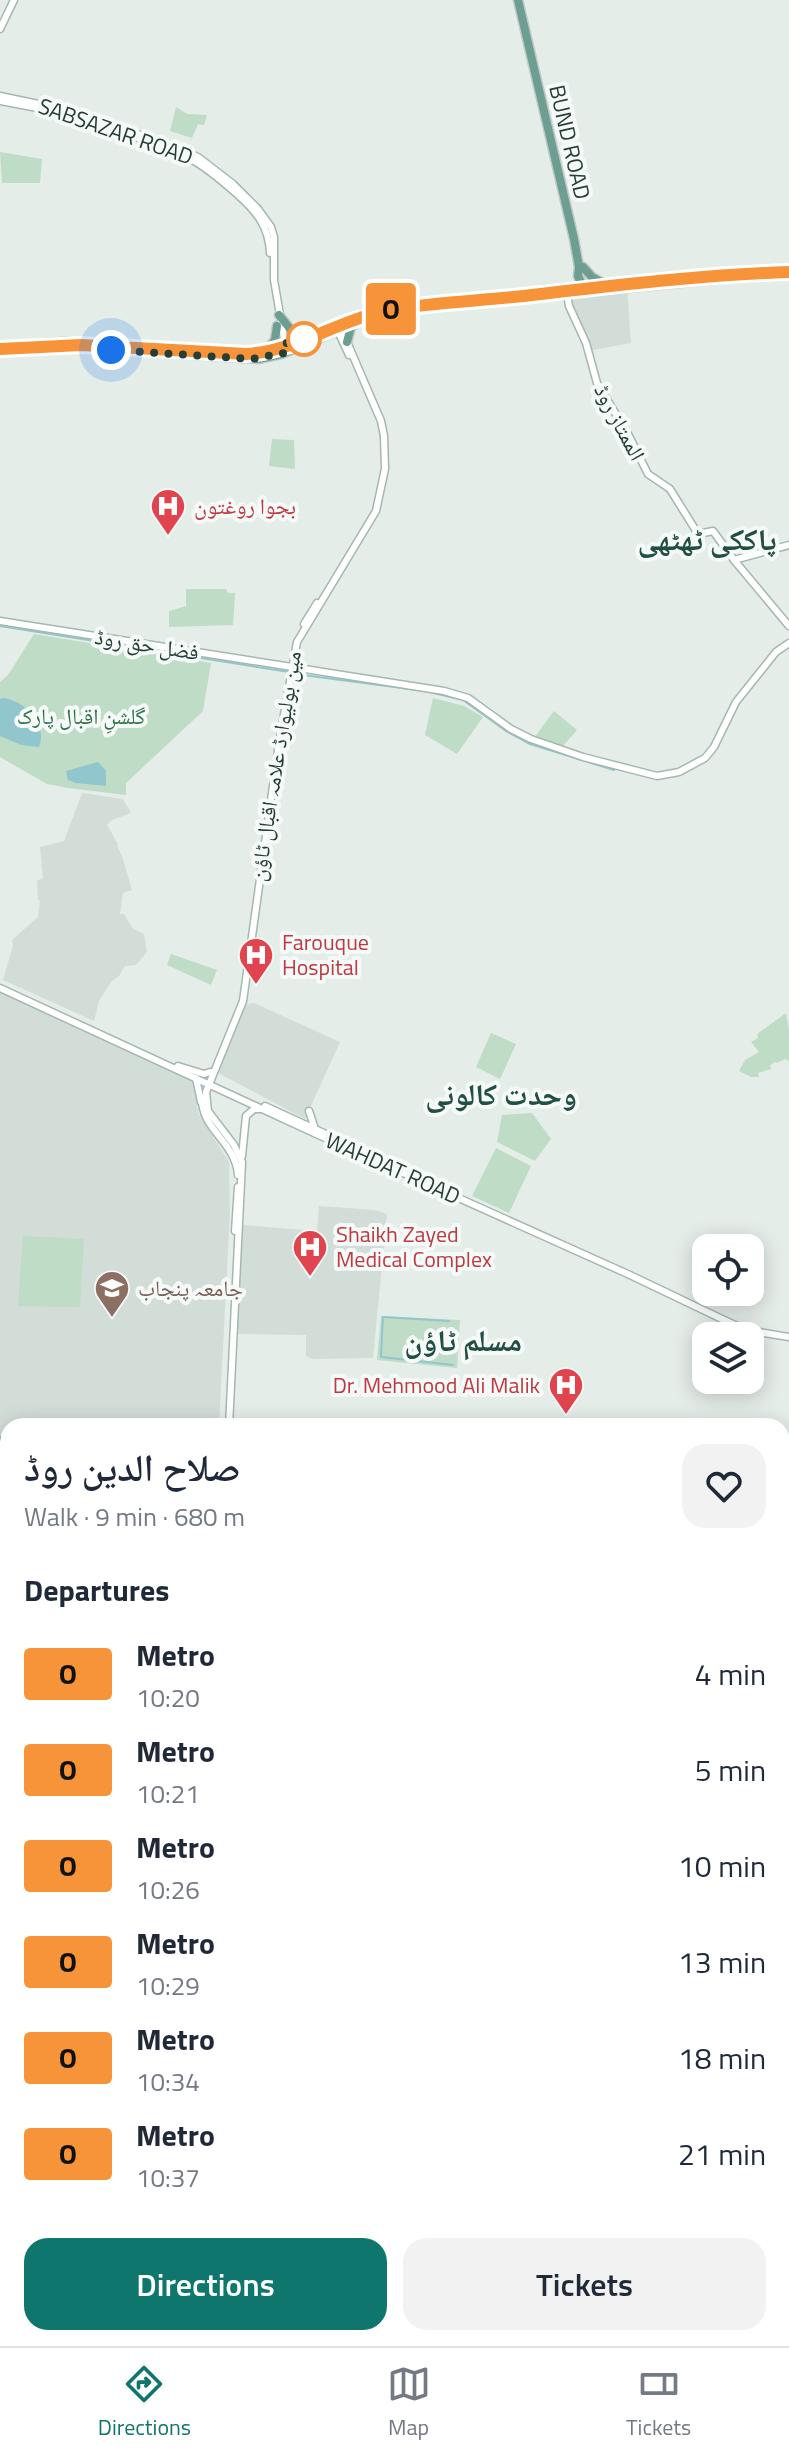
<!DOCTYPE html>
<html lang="en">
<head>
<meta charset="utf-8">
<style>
  :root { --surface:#fff; --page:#f2f2f3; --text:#1f2937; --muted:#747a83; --line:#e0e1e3; --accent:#0f766e }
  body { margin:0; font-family:"Titillium Web","Noto Naskh Arabic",sans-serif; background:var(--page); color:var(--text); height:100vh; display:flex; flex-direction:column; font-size:30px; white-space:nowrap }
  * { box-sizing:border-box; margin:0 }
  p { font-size:26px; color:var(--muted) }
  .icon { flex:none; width:44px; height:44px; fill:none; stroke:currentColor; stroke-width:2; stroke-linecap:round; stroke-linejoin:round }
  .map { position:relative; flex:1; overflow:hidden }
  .sheet { position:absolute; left:0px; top:1418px; width:790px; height:928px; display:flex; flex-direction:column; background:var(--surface); border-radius:24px 24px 0 0; box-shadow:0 4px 20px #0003 }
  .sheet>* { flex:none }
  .badge { padding:0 16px; border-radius:6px; font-size:28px; line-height:52px }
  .fabs { position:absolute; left:692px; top:1234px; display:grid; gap:16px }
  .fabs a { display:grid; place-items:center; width:72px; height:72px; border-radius:16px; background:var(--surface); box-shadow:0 4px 20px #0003; font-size:40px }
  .you { position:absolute; width:40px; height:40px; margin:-20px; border:6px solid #fff; border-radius:50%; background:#1a73e8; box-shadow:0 0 0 12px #1a73e833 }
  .map>.badge { position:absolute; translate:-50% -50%; box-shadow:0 0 0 4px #fff }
  h2 { padding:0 24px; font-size:30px; line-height:72px }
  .round { display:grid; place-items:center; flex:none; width:84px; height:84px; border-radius:24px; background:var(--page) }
  .overview { display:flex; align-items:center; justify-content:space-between; height:136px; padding:0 24px }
  h1 { font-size:38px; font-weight:600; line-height:60px }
  .primary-button { display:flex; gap:16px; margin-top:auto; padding:16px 24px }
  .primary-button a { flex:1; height:92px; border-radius:24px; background:var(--accent); color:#fff; font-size:32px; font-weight:600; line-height:92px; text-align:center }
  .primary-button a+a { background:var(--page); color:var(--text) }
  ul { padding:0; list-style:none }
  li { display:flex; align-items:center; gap:24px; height:96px; padding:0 24px }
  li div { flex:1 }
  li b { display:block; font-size:30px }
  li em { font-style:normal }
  li .badge { min-width:88px; font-weight:700; text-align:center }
  .tab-bar { display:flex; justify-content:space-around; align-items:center; height:112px; border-top:2px solid var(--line); background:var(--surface); font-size:22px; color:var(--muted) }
  .tab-bar a { display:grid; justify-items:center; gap:4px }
  .tab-bar .on { color:var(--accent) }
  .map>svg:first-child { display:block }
  .built { fill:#d3ddd8 }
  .green { fill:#bfdcc6 }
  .water { fill:#91c6ce }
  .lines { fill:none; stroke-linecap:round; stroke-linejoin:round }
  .stream { stroke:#91c6ce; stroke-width:2 }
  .canal { stroke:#91c6ce; stroke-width:4 }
  .secondary-casing { stroke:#a4b8b0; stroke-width:9 }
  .primary-casing { stroke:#c2c9c7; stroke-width:11 }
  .highway-casing { stroke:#c2c9c7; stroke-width:12 }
  .secondary { stroke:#fff; stroke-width:6 }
  .primary { stroke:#6c9f91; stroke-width:8 }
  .highway { stroke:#32685c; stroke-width:9 }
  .rail-casing { stroke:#607972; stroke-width:5 }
  .rail { stroke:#f5f9f7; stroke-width:2; stroke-dasharray:6; stroke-linecap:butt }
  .line-casing { stroke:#fff; stroke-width:18 }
  .line { stroke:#f7943a; stroke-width:12 }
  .walk { stroke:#253e36; stroke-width:8; stroke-dasharray:0 14.4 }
  .stop-dot { fill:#fff; stroke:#f7943a; stroke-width:4 }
  .labels { text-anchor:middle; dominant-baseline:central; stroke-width:8; stroke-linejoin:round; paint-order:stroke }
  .street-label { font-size:22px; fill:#253e36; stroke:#f5f9f7 }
  .health-label { font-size:22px; fill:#be3a42; stroke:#f5f9f7; text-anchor:start }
  .park-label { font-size:22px; fill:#317249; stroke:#f5f9f7 }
  .education-label { font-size:22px; fill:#785e54; stroke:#f5f9f7; text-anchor:start }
  .district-label { font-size:30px; font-weight:bold; fill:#224f43; stroke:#f5f9f7 }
</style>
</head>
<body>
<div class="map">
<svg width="789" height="2346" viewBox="0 0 789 2346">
  <rect width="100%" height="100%" fill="#e5ede9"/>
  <g class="built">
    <path d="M627 287 631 343 588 351 567 294Z"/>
    <path d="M82 793 123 799 131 813 112 820 107 825 118 844 117 846 122 856 132 890 123 893 120 914H124L133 929 144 934 147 952 136 965 125 966 119 976 112 981 99 1001 94 1021 3 980 13 946 12 940 38 917 40 901 38 900 37 881 43 878 40 847 64 841Z"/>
    <path d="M0 992 194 1082 198 1113 229 1162 230 1211 219 1426H8V1651H0Z"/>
    <path d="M254 1003 340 1042 305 1119 218 1073 245 1005Z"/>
    <path d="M319 1206 375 1210 387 1214 373 1358 312 1359 306 1356V1335L237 1334 243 1225 317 1231Z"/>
  </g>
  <g class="green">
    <path d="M176 107 187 114 207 115 204 125 198 124 192 138 170 131Z"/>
    <path d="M0 152 42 159 40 183H2Z"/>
    <path d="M272 439 294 440 295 469 269 466Z"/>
    <path d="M186 589H226L228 593H235L233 625 169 627V611L186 606Z"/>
    <path d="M34 634 211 663 203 711 126 783V795L68 788 47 784 0 757V682L8 675Z"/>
    <path d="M433 698 464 706 483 717 457 754 425 735Z"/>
    <path d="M554 711 577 730 562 747 534 738Z"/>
    <path d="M171 954 217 970 211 985 167 965Z"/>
    <path d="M786 1013 789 1030V1061L785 1059 777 1063 775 1062 770 1065 771 1069 758 1073 759 1077H751L739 1071 745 1060 759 1052 751 1042 758 1038 757 1034Z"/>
    <path d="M491 1033 516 1044 500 1079 476 1067Z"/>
    <path d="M532 1113 551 1139 535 1161 497 1142 502 1115Z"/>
    <path d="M496 1148 531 1166 509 1213 472 1196Z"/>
    <path d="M23 1236 84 1239 80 1307 18 1306Z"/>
    <path d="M381 1316 460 1320 457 1368 377 1360Z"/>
    <path d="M0 1538H7V1544L8 1541V1650H0Z"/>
    <path d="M0 2116 8 2123V2290L0 2298Z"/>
  </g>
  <g class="water">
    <path d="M4 698C25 701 48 724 39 747L21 745 0 736V699Z"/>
    <path d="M98 762 106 771V786L76 783 68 780 66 771Z"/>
  </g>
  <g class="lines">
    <g class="stream">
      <path d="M0 626 289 672"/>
      <path d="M295 674 425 691 463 700 506 731 530 744 614 770"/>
      <path d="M449 1321 383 1317 381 1354V1357L453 1365"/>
    </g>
    <g class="canal">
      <path d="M0 1446 8 1447"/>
      <path d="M782 1485 789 1486"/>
    </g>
    <g class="secondary-casing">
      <g id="secondary">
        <path d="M0 29 14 0"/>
        <path d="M0 96 48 106 166 143 198 157 233 184 258 209 271 227 274 237V280L286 349"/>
        <path d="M0 101 48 110"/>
        <path d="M89 123C123 134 162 143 194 161 210 170 224 183 238 195 257 212 269 227 270 253"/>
        <path d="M567 294 569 306 586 343 597 383 628 434 648 474 670 489 698 534 713 531 734 560 789 626"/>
        <path d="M337 329 349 355"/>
        <path d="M734 560 789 545"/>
        <path d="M0 621 444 691 468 698 511 729 531 739 583 757 657 776 679 772 705 758 714 747 736 702 776 652 789 643"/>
        <path d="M304 624 317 603"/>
        <path d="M0 988 314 1133 630 1275 722 1319 746 1330 789 1337"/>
        <path d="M178 1066 204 1074 210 1072"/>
        <path d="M196 1078 201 1102"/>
        <path d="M202 1097C200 1129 236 1142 238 1175"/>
        <path d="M265 1106 339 1140"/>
        <path d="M309 1111 314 1126"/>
        <path d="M242 1156 246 1116 254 1109H260"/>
        <path d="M235 1231 238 1187"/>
        <path d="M229 1426 242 1162 234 1145 208 1111 206 1092 243 1001 279 743 297 642 376 511 385 469 384 436 381 421 341 328"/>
        <path d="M0 1654H8"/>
        <path d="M782 2006 789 2008"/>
        <path d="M782 2018 789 2020"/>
        <path d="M0 2060 8 2064"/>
        <path d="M782 2167 789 2188"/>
        <path d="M782 2182 789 2202"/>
        <path d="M7 2346 20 2338"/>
      </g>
    </g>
    <g class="primary-casing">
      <g id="primary">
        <path d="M518 0 574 239 579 267 578 276 583 287"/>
        <path d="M583 267 592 277 603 283"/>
        <path d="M543 290 734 272 789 270"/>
        <path d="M279 315 291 330 306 335"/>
        <path d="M347 342 351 327 356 322"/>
        <path d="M9 346 64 342 123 345"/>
        <path d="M172 348C202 349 236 356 266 350 315 340 353 308 406 303"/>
        <path d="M267 350 275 340 277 326"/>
        <path d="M0 351 74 347 259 359 282 354 382 312 729 278 789 275"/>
        <path d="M782 1669 789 1663"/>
        <path d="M782 1681 789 1674"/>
        <path d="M293 2346 299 2338"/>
        <path d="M301 2346 307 2338"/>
      </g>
    </g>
    <g class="highway-casing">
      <g id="highway">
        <path d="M0 1441 8 1442"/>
        <path d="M0 1451 8 1452"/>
        <path d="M782 1479H789"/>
        <path d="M782 1491H789"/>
      </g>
    </g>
    <use href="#secondary" class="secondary"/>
    <use href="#primary" class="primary"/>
    <use href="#highway" class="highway"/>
    <g class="rail-casing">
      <path id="rail" d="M0 349 81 345 246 354C297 351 340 319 390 309 433 301 479 301 523 296 611 286 700 275 789 272"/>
    </g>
    <use href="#rail" class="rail"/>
  </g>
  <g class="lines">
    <g class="line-casing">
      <path id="line" d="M0 349 81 345 246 354C297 351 340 319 390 310 433 302 479 301 523 296 611 286 700 275 789 272"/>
    </g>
    <use href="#line" class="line"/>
    <path class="walk" d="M111 350 252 359 284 353 282 345 307 335 304 339"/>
  </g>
  <defs>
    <g id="hospital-pin" transform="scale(1.8)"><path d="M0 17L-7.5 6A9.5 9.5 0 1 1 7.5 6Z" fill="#e0444e" stroke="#f5f9f7"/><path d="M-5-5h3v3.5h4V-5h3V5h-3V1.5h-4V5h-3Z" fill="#fff"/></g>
    <g id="university-pin" transform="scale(1.8)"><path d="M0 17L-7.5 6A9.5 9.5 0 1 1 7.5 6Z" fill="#8d6e63" stroke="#f5f9f7"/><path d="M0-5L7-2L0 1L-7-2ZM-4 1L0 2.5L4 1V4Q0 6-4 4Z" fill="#fff"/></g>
  </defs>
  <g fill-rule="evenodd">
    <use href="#hospital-pin" x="168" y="506"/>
    <use href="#hospital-pin" x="256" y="955"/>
    <use href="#hospital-pin" x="310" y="1247"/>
    <use href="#university-pin" x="112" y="1288"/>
    <use href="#hospital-pin" x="566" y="1385"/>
  </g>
  <circle class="stop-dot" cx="304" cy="339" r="16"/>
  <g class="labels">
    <g class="street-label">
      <text transform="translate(116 131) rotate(19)">SABSAZAR ROAD</text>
      <text transform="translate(570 142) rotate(77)">BUND ROAD</text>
      <text transform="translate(620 422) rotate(62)">الممتاز روڈ</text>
      <text transform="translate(147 644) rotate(9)">فضل حق روڈ</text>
      <text transform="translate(275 766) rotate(-81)">مین بولیوارڈ علامہ اقبال ٹاؤن</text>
      <text transform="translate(393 1168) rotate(24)">WAHDAT ROAD</text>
    </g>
    <g class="health-label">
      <text x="194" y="506">بجوا روغتون</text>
      <text x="282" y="942">Farouque<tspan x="282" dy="25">Hospital</tspan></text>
      <text x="336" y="1234">Shaikh Zayed<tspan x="336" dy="25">Medical Complex</tspan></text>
      <text x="540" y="1385" text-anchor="end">Dr. Mehmood Ali Malik</text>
    </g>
    <g class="park-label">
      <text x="81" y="716">گلشنِ اقبال پارک</text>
    </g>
    <g class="education-label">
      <text x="138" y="1288">جامعہ پنجاب</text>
    </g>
    <g class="district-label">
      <text x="707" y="539">پاککی ٹھٹھی</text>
      <text x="501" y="1094">وحدت کالونی</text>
      <text x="463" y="1340">مسلم ٹاؤن</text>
    </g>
  </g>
</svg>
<div class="fabs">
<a><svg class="icon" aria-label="locate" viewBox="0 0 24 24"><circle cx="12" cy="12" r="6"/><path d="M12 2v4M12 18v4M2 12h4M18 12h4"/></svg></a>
<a><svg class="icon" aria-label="layers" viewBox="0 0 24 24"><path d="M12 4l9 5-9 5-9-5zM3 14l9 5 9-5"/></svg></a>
</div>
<div class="you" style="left:111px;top:350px"></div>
<b class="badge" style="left:391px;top:309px;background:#f7943a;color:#111">O</b>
<section class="sheet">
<div class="overview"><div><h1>صلاح الدین روڈ</h1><p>Walk · 9 min · 680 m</p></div><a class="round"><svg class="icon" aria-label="heart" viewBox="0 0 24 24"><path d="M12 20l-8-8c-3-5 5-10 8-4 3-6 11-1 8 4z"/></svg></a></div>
<h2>Departures</h2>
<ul>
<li><span class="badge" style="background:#f7943a;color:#111">O</span><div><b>Metro</b><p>10:20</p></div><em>4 min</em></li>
<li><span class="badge" style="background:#f7943a;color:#111">O</span><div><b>Metro</b><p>10:21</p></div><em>5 min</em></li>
<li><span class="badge" style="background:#f7943a;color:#111">O</span><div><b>Metro</b><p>10:26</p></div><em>10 min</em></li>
<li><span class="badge" style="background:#f7943a;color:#111">O</span><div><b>Metro</b><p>10:29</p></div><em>13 min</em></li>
<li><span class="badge" style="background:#f7943a;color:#111">O</span><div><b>Metro</b><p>10:34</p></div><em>18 min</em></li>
<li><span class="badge" style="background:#f7943a;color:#111">O</span><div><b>Metro</b><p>10:37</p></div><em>21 min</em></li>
</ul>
<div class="primary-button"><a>Directions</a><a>Tickets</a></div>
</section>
</div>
<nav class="tab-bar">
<a class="on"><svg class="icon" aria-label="directions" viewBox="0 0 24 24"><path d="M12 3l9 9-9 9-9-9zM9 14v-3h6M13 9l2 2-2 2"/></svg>Directions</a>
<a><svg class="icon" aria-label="map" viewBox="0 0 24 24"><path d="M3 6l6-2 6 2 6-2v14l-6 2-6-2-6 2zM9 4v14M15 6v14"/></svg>Map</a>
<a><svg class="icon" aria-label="tickets" viewBox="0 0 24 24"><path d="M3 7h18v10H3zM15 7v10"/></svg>Tickets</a>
</nav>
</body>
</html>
